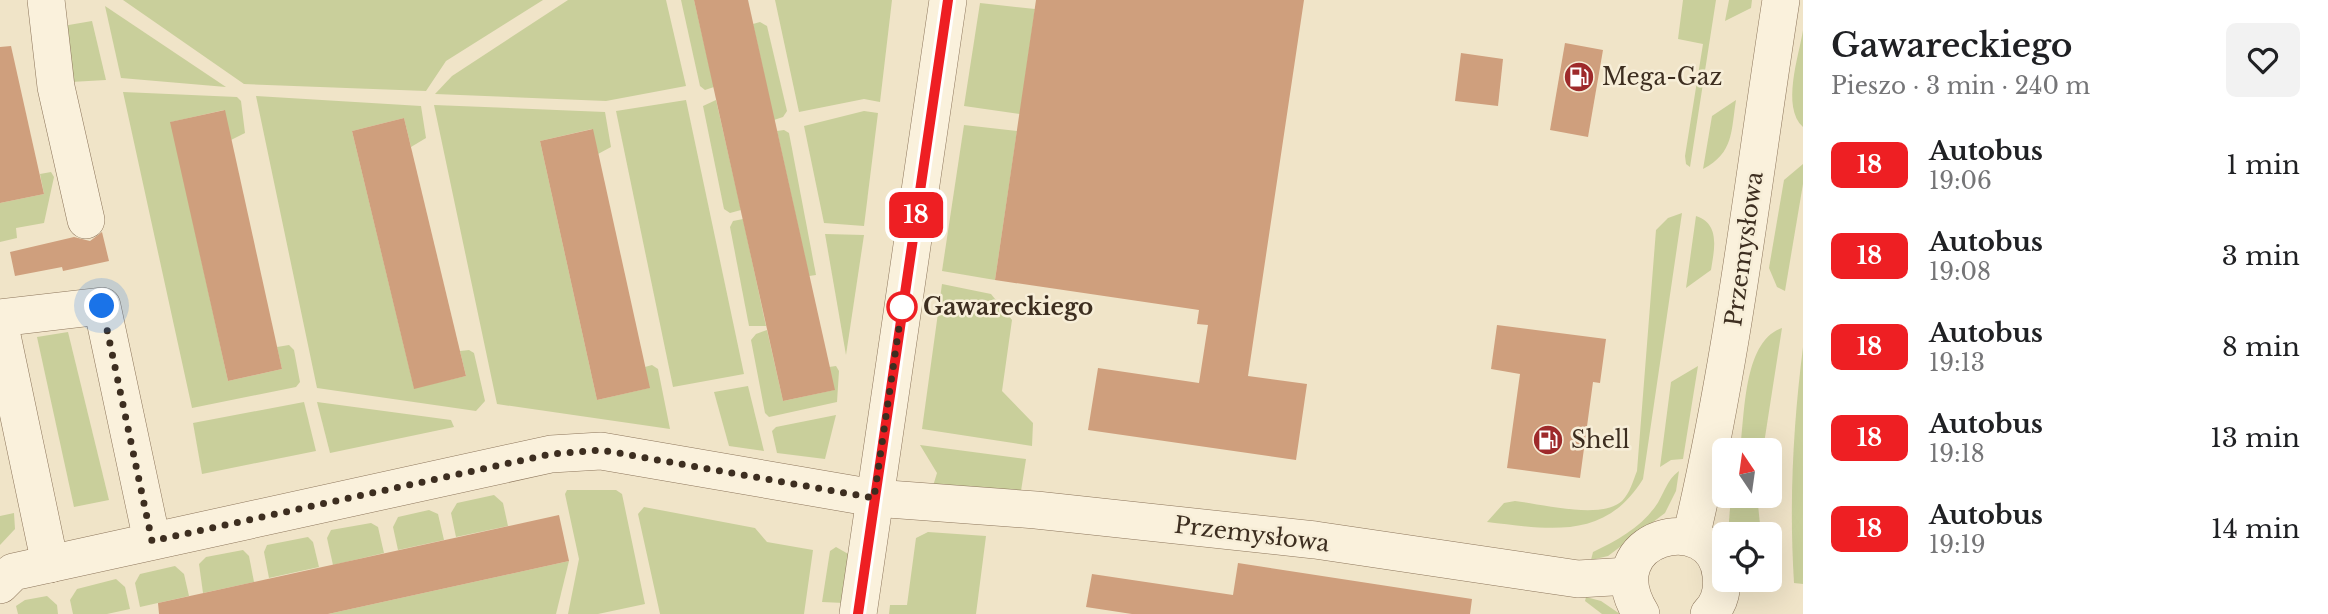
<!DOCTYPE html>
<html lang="pl">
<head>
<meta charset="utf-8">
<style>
  :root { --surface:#fff; --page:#f2f2f2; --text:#202124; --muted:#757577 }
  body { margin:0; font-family:"Libre Baskerville",serif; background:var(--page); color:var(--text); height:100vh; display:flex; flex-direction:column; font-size:26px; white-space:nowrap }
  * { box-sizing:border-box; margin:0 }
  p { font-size:23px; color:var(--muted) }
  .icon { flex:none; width:38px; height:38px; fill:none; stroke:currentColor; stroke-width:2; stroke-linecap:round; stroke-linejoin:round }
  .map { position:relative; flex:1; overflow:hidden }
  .sheet { display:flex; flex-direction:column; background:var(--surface); width:525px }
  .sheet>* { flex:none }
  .badge { padding:0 14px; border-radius:10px; font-size:24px; line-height:46px }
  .needle { width:46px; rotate:347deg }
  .fabs { position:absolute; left:1712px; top:438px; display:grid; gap:14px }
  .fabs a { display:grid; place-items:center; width:70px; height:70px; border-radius:10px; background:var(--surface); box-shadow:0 7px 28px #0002; font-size:35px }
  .you { position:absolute; width:35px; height:35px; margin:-18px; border:5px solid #fff; border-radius:50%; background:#1a73e8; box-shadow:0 0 0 10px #1a73e833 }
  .map>.badge { position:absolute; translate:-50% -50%; box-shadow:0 0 0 4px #fff }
  .round { display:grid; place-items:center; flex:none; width:74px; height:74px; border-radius:10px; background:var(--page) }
  .summary { display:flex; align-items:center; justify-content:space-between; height:119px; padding:0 28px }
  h1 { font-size:33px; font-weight:600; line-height:52px }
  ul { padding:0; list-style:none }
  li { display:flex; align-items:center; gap:21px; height:91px; padding:0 28px }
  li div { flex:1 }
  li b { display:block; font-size:26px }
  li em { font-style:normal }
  li .badge { min-width:77px; font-weight:700; text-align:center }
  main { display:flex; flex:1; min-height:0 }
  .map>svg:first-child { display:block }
  .green { fill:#c9cf9b }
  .building { fill:#cf9f7d }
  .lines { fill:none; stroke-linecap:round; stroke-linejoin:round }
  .minor-casing { stroke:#8d765c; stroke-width:38 }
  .minor { stroke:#faf1dc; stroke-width:37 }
  .line-casing { stroke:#fff; stroke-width:16 }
  .line { stroke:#ee1f23; stroke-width:10 }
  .walk { stroke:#3d2e20; stroke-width:7; stroke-dasharray:0 12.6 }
  .stop-dot { fill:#fff; stroke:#ee1f23; stroke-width:3.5 }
  .labels { text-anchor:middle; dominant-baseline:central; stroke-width:5; stroke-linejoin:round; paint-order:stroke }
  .poi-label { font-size:23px; fill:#3d2e20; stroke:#f7eed8; text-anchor:start }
  .street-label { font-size:23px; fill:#3d2e20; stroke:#f7eed8 }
  .stop-label { font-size:23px; font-weight:bold; fill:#3d2e20; stroke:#f7eed8; text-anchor:start }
</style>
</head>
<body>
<main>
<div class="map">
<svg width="1803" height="614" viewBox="0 0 1803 614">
  <rect width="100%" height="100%" fill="#f0e4c8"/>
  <g class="green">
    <path d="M123 0H543L446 61 426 91 244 84Z"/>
    <path d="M568 0H666L686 86 606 101 435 94 452 76Z"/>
    <path d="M681 0H694L714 87 705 90 700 86Z"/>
    <path d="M775 0H892L880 102 864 99 799 112Z"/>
    <path d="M1683 0H1716L1690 167 1686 164 1685 156 1703 44 1678 39Z"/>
    <path d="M1729 0H1752L1751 8 1725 21Z"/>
    <path d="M980 3 1035 9 1020 114 964 106Z"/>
    <path d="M105 6 226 87 121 78Z"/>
    <path d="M92 21 106 80 71 82 57 27Z"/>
    <path d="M760 22 767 26 787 111 783 117 774 120 753 24Z"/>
    <path d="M1803 30V127C1781 107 1799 56 1803 30Z"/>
    <path d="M123 92 237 97 241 101 245 133 231 140 224 110 171 122 228 381 282 369 277 347 289 345 294 350 300 382 296 387 192 408Z"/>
    <path d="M256 96 421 106 426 138 411 147 404 118 352 131 414 388 466 376 460 351 469 350 474 353 485 401 476 411 317 388Z"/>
    <path d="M686 100 744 374 673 387 616 111Z"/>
    <path d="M716 100 741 210 730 213 724 209 703 106Z"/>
    <path d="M1736 100C1731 131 1734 153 1703 169L1712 116Z"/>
    <path d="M434 105 605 112 611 147 598 154 592 129 540 141 597 400 649 388 645 367 652 365 658 369 670 429 497 404Z"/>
    <path d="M864 111 878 113 864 226 824 223 804 126Z"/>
    <path d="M964 125 1017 131 995 280 942 271Z"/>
    <path d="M784 130 789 133 816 275 809 276 777 131Z"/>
    <path d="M1803 164V184L1785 291 1777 287 1769 268 1784 180Z"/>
    <path d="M51 172 54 177 44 223 16 228 17 238 0 242V203L44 194 40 174Z"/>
    <path d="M1682 213 1643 479C1605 541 1549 529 1487 522L1504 503 1515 501C1542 504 1601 520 1622 501 1630 493 1633 481 1637 471L1656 230 1668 218Z"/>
    <path d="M1696 216C1721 224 1714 250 1711 270L1686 288Z"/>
    <path d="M743 219 766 326H749L730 227 733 221Z"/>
    <path d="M825 234 864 235 846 355Z"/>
    <path d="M942 284 991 294 1012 320 1002 391 1033 423 1032 446 922 429Z"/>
    <path d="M1782 328 1763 450H1740C1745 415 1743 341 1782 328Z"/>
    <path d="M767 330 783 401 834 390 829 367 836 366 839 371 837 402 769 417 765 413 751 340 756 334Z"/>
    <path d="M68 332 109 500 74 507 37 337Z"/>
    <path d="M1803 347V584L1794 583C1789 503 1793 426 1803 347Z"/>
    <path d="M1698 366 1683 459 1671 460 1660 467 1671 382Z"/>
    <path d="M748 386 764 451 729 446 714 392Z"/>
    <path d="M304 402 316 451 202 474 193 423Z"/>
    <path d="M317 402 451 420 454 427 330 453Z"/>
    <path d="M836 415 825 459 777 453 772 431 776 427Z"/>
    <path d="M920 445 1026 459 1021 491 933 486 937 473Z"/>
    <path d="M1679 471 1676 491 1665 513 1608 556 1591 560 1593 552C1616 541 1640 528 1655 507 1664 495 1666 480 1679 471Z"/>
    <path d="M567 490H616L622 494 645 604 598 614H568L579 559 565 494Z"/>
    <path d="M494 495 503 503 508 526 456 537 451 513 457 503Z"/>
    <path d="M1731 495H1757L1761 534H1728Z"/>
    <path d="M644 507 755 528 767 542 813 550 804 614H660L638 514Z"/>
    <path d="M429 510 438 514 444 540 398 550 393 527 398 517Z"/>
    <path d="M14 513 15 529 0 545V516Z"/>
    <path d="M371 523 378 527 384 553 333 565 327 538 331 530Z"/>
    <path d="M928 532 986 536 976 614H889L890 605H907L916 538Z"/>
    <path d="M308 537 313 542 319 567 269 578 264 552 267 545Z"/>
    <path d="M836 547 850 555 844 603 822 602 830 551Z"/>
    <path d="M243 550 249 556 254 582 203 593 199 564 206 557Z"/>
    <path d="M569 561 556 614H328Z"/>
    <path d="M175 566 184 574 189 596 140 607 135 583 140 574Z"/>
    <path d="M116 579 125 587 130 609 107 614H73L70 600 77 589Z"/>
    <path d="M47 596 57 605 58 614H18L16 606 25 600Z"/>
    <path d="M1586 597 1601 601 1620 614H1602L1585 601Z"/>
  </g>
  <g class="building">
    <path d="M694 0H748L835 390 783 401Z"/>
    <path d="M1036 0H1304L1248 376 1307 384 1296 460 1088 430 1098 368 1199 383 1208 325 1197 324 1199 310 995 280Z"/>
    <path d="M1565 43 1603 50 1588 137 1550 130Z"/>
    <path d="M11 46 44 194 0 203V47Z"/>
    <path d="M1461 53 1503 59 1498 106 1455 101Z"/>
    <path d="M225 110 282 369 228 381 170 122Z"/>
    <path d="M404 118 466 376 414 389 352 131Z"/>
    <path d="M593 129 650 388 597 400 540 141Z"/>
    <path d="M102 232 109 261 63 271 62 267 15 276 10 252 74 237 90 241Z"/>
    <path d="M1497 325 1606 339 1600 383 1593 382 1580 478 1507 468 1520 374 1491 369Z"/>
    <path d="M559 515 569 561 328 614H159L158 603Z"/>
    <path d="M1238 563 1472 599 1470 614H1132L1086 607 1092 574 1233 595Z"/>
  </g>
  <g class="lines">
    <g class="minor-casing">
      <g id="minor">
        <path d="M46 0 56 87 86 220"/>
        <path d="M0 318 102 306 152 541"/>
        <path d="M0 326 50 564"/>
        <path d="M1691 537C1733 360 1753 180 1781 0"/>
        <path d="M0 585 13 572 551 454 601 451 874 498 1036 510 1315 540 1578 579 1629 576"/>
        <path d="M858 614 948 0"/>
        <path d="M1641 614C1593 536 1714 506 1721 575 1723 590 1720 603 1709 614"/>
      </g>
    </g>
    <use href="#minor" class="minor"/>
  </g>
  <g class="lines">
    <g class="line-casing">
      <path id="line" d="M858 614 948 0"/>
    </g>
    <use href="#line" class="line"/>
    <path class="walk" d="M102 306 152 541 551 454 601 450 874 498 902 307"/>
  </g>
  <defs>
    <g id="fuel-disc" transform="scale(1.575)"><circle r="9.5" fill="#9e2a2b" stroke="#f7eed8"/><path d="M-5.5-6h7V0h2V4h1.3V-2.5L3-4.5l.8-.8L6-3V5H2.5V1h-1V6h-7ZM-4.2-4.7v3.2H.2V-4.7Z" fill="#fff"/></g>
  </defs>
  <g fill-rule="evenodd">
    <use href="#fuel-disc" x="1579" y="77"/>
    <use href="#fuel-disc" x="1548" y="440"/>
  </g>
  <circle class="stop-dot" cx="902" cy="307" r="14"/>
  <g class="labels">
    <g class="poi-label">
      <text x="1602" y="77">Mega-Gaz</text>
      <text x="1571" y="440">Shell</text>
    </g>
    <g class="street-label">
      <text transform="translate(1744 249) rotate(-82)">Przemysłowa</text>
      <text transform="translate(1252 534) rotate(7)">Przemysłowa</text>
    </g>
    <g class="stop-label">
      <text x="923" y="307">Gawareckiego</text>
    </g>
  </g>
</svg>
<div class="fabs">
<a><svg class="needle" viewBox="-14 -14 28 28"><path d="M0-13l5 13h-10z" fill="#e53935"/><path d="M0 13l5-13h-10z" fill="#757577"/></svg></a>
<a><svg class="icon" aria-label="locate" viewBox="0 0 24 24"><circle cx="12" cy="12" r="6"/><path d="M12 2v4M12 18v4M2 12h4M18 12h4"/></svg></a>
</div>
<div class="you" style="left:102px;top:306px"></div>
<b class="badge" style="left:916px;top:215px;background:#ee1f23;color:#fff">18</b>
</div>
<section class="sheet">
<div class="summary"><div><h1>Gawareckiego</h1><p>Pieszo · 3 min · 240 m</p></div><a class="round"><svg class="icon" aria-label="heart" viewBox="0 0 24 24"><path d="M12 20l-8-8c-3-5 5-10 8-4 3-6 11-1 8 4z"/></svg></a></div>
<ul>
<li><span class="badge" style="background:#ee1f23;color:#fff">18</span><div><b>Autobus</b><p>19:06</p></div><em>1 min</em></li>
<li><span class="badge" style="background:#ee1f23;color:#fff">18</span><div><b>Autobus</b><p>19:08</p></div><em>3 min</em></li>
<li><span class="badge" style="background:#ee1f23;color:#fff">18</span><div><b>Autobus</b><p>19:13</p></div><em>8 min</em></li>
<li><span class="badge" style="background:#ee1f23;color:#fff">18</span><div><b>Autobus</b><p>19:18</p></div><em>13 min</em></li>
<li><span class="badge" style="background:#ee1f23;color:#fff">18</span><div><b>Autobus</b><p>19:19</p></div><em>14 min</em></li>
</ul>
</section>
</main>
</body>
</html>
